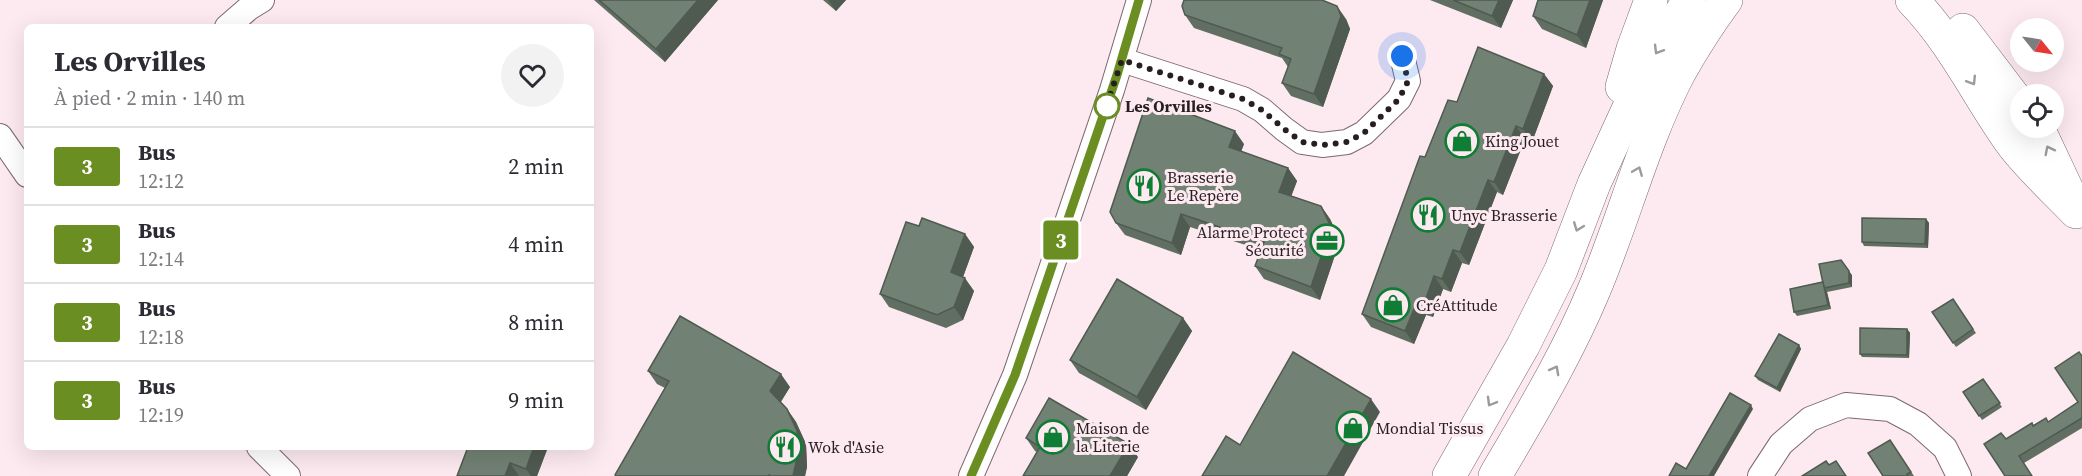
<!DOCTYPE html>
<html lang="fr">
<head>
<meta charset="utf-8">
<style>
  :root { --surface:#fff; --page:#f2f2f3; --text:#2b2b33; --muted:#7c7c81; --line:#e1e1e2 }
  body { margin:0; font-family:"Source Serif 4",serif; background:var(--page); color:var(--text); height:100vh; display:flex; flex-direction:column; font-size:22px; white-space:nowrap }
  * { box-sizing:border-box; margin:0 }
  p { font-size:20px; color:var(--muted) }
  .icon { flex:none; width:33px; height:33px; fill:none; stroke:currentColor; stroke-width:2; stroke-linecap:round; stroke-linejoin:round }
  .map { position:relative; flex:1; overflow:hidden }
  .sheet { position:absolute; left:24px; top:24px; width:570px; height:426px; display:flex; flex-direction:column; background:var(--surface); border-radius:9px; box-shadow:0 6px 24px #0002 }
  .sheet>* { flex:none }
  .badge { padding:0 12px; border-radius:4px; font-size:21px; line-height:39px }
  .needle { width:39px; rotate:120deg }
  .controls { position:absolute; left:2010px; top:18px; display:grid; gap:12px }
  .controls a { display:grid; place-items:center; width:54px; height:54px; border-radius:50%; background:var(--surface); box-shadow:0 6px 24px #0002; font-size:30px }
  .you { position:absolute; width:30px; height:30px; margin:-15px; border:4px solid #fff; border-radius:50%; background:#1a73e8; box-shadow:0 0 0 9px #1a73e833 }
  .map>.badge { position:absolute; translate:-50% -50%; box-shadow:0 0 0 3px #fff }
  .round { display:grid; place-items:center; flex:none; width:63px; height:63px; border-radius:32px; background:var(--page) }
  .head { display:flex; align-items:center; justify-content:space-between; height:102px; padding:0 30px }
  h1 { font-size:28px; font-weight:700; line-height:45px }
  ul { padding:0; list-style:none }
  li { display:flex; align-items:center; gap:18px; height:78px; padding:0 30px; border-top:2px solid var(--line) }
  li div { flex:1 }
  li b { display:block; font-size:22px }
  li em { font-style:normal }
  li .badge { min-width:66px; font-weight:700; text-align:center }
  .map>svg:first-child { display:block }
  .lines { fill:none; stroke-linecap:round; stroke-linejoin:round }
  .street-casing { stroke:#7d6870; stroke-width:26 }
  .secondary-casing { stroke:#7d6870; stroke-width:34 }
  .primary-casing { stroke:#7d6870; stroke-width:34 }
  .street { stroke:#fff; stroke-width:24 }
  .secondary { stroke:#fff; stroke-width:33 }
  .primary { stroke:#fff; stroke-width:33 }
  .wall { fill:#616f63 }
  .shaded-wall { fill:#4f5a50 }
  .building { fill:#718173; stroke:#4f5a50; stroke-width:1.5 }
  .oneway { stroke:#9d9a9b }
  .line-casing { stroke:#fff; stroke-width:14 }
  .line { stroke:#6b8e23; stroke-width:9 }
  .walk { stroke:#261e21; stroke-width:6; stroke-dasharray:0 10.8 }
  .stop-dot { fill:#fff; stroke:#6b8e23; stroke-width:3 }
  .labels { text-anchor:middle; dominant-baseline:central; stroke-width:6; stroke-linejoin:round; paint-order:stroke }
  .stop-label { font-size:16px; font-weight:bold; fill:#261e21; stroke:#fdeaf1; text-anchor:start }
  .poi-label { font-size:16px; fill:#261e21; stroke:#fdeaf1; text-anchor:start }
</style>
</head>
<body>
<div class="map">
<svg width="2082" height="476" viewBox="0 0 2082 476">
  <rect width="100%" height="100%" fill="#fdeaf1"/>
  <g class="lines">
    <g class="street-casing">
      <g id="street">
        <path d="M227 27 249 8 262 0"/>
        <path d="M1122 60 1243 99 1262 110 1284 129 1302 142 1322 145 1347 142 1364 133 1399 99 1408 81 1402 56"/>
        <path d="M0 136 27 175"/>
        <path d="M259 447 288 476"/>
        <path d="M971 476 1015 375 1112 90 1139 0"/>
        <path d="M1760 476 1781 444 1810 419 1846 405 1890 409 1918 424 1945 448 1959 476"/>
      </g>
    </g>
    <g class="secondary-casing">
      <g id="secondary">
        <path d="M1912 0C1952 41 1977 94 2010 141 2029 167 2054 189 2076 212"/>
        <path d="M1963 30 2020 105"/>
        <path d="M2038 128 2069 194"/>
      </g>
    </g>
    <g class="primary-casing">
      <g id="primary">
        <path d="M1622 87 1633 49 1651 0"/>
        <path d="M1449 476 1523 346 1561 270 1594 184 1648 66 1689 0"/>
        <path d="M1495 476C1530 416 1567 355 1594 290 1624 219 1643 142 1679 73 1693 48 1709 23 1726 0"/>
      </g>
    </g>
    <use href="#street" class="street"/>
    <use href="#secondary" class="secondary"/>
    <use href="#primary" class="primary"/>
  </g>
  <g class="wall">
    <path d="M594 0H718L665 62Z"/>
    <path d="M823 0H846L836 11Z"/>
    <path d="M1430 0H1513L1501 28Z"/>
    <path d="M1538 0H1603L1586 48 1542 29 1533 16Z"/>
    <path d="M1185 15 1346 19 1350 29 1323 107 1291 96 1282 83 1288 67 1282 58 1194 28Z"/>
    <path d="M1544 74 1553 86 1532 142 1525 139 1503 195 1497 192 1469 265 1462 263 1451 292 1443 289 1433 317 1426 315 1414 344 1371 327 1362 314 1457 102Z"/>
    <path d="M1244 144 1241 151 1288 168 1297 181 1291 196 1321 206 1330 219 1340 240 1320 300 1264 279 1255 266 1261 250 1190 227 1181 255 1125 235 1116 223Z"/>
    <path d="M1926 219 1929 223 1928 248 1864 246 1862 242Z"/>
    <path d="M919 226 965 234 974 247 963 277 974 291 963 320 946 328 889 307 880 294Z"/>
    <path d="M1852 275V287L1827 292 1831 309 1797 316 1794 312 1790 289Z"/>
    <path d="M1953 299 1976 333 1956 347 1932 312Z"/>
    <path d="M1183 318 1192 331 1146 410 1079 373 1070 360Z"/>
    <path d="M1907 329 1910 333 1909 358 1862 357 1860 354Z"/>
    <path d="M1799 345 1801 349 1780 392 1758 380 1755 376Z"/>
    <path d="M2082 356V428L2024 463 2006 439 2033 426 2048 422 2078 402Z"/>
    <path d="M648 371 790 387 781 402 787 409 796 422 806 444 807 467 805 476H616L665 388 657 384Z"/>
    <path d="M1983 379 2002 407 1982 420 1963 392Z"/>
    <path d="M1026 438 1138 457 1127 476H1023L1037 452 1035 451Z"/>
    <path d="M1890 440 1914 476H1883Z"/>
    <path d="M468 447H548L537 476H457Z"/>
  </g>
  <g class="shaded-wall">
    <path d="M698 0H718L665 62 656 49Z"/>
    <path d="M828 0H846L836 11Z"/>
    <path d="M1499 0H1513L1501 28 1492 16Z"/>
    <path d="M1590 0H1603L1586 48 1577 35Z"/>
    <path d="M1337 6 1346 19 1350 29 1323 107 1314 94Z"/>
    <path d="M1544 74 1553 86 1532 142 1523 129Z"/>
    <path d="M1516 126 1525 139 1503 195 1494 182Z"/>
    <path d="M1235 131 1244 144 1238 160 1229 147Z"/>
    <path d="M1288 168 1297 181 1288 205 1279 192Z"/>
    <path d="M1488 180 1497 192 1469 265 1460 252Z"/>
    <path d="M1321 206 1330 219 1340 240 1320 300 1311 287Z"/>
    <path d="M1181 214 1190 227 1181 255 1172 243Z"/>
    <path d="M1926 219 1929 223 1928 248 1925 244Z"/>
    <path d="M965 234 974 247 960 285 951 272Z"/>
    <path d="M1453 250 1462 263 1451 292 1442 279Z"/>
    <path d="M1849 271 1852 275V287L1849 283Z"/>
    <path d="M1434 276 1443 289 1433 317 1424 304Z"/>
    <path d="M965 278 974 291 963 320 954 307Z"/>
    <path d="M1824 288 1827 292 1831 309 1828 305Z"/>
    <path d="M1417 302 1426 315 1414 344 1405 331Z"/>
    <path d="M1183 318 1192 331 1146 410 1137 397Z"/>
    <path d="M1907 329 1910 333 1909 358 1907 355Z"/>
    <path d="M1799 345 1801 349 1780 392 1777 388Z"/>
    <path d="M781 374 790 387 779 404 770 391Z"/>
    <path d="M1371 399 1380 412 1344 476H1327Z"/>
    <path d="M1751 405 1753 409 1714 476H1709Z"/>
    <path d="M787 409 796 422 806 444 807 467 805 476H793Z"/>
    <path d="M1129 444 1138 457 1127 476H1110Z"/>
    <path d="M534 447H548L537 476H531L526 469Z"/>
    <path d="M510 463 519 476H505Z"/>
  </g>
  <g class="building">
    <path d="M599 0H698L656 49Z"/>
    <path d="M1184 0H1322L1337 6 1341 16 1314 94 1282 83 1291 59 1279 54 1282 48 1185 15 1182 6Z"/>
    <path d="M1453 0H1499L1492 16Z"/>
    <path d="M1538 0H1590L1577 35 1533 16Z"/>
    <path d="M1478 47 1544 74 1523 129 1516 126 1494 182 1488 180 1460 252 1453 250 1442 279 1434 276 1424 304 1417 302 1405 331 1362 314 1420 156 1425 157 1448 100 1457 102Z"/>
    <path d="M1148 98 1235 131 1229 147 1288 168 1279 192 1321 206 1331 227 1311 287 1255 266 1264 242 1181 214 1172 243 1116 223 1110 212Z"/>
    <path d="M922 218 965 234 951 272 965 278 954 307 937 315 880 294 906 222 919 226Z"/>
    <path d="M1862 218 1926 219 1925 244 1862 242Z"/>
    <path d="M1841 260 1849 271V283L1824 288 1819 264Z"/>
    <path d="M1117 279 1183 318 1137 397 1070 360Z"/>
    <path d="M1823 282 1828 305 1794 312 1790 289Z"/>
    <path d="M1953 299 1973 329 1953 343 1932 312Z"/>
    <path d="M680 316 781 374 770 391 787 409 797 431 798 454 793 476H771L769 475 768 476H616L615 475 669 381 648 371Z"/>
    <path d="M1860 328 1907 329V355L1860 354Z"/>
    <path d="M1779 334 1799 345 1777 388 1755 376Z"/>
    <path d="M1293 352 1371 399 1327 476H1202L1226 436 1240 445Z"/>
    <path d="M2079 352 2082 356V418L2019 456 2032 476H2005L1984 444 2001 433 2006 439 2032 423 2033 426 2046 418 2048 422 2078 402 2055 368Z"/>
    <path d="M1983 379 2000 403 1979 416 1963 392Z"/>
    <path d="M1730 393 1751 405 1709 476H1669L1676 463 1686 469Z"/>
    <path d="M1049 398 1129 444 1110 476H1023L1040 447 1026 438Z"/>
    <path d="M1890 440 1911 472 1907 474 1908 476H1883L1868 453Z"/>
    <path d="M468 447H534L526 469 510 463 505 476H457Z"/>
    <path d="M1826 461 1829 465 1836 461 1846 476H1802Z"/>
  </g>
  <defs><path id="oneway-chevron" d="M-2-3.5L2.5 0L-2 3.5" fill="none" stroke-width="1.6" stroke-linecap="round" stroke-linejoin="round" transform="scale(1.5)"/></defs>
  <g class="oneway">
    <use href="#oneway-chevron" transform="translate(1658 50) rotate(121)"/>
    <use href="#oneway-chevron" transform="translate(1972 81) rotate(58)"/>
    <use href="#oneway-chevron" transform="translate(2049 150) rotate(-117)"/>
    <use href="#oneway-chevron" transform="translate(1638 171) rotate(-68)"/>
    <use href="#oneway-chevron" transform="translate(1578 227) rotate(111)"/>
    <use href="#oneway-chevron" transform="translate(1555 370) rotate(-61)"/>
    <use href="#oneway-chevron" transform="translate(1491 402) rotate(120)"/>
  </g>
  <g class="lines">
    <g class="line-casing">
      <path id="line" d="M971 476 1015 375 1117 75 1139 0"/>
    </g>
    <use href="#line" class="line"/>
    <path class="walk" d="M1107 106 1105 110 1122 60 1243 99 1262 110 1284 129 1302 142 1323 145 1347 142 1364 133 1399 99 1408 81 1402 56"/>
  </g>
  <defs>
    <g id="shop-ring" transform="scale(1.725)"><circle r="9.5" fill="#fdeaf1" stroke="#0f7e34" stroke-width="1.5"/><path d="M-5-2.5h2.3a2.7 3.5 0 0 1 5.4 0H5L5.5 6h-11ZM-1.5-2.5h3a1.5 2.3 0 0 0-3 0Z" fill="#0f7e34"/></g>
    <g id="restaurant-ring" transform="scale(1.725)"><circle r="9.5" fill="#fdeaf1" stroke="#0f7e34" stroke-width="1.5"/><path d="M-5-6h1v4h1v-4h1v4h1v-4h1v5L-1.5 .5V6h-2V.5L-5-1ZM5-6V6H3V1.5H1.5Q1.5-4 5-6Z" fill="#0f7e34"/></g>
    <g id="office-ring" transform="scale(1.725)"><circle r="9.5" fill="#fdeaf1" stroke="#0f7e34" stroke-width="1.5"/><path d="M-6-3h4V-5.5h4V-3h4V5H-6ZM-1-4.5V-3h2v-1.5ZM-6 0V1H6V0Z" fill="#0f7e34"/></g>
  </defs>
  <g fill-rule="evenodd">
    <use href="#shop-ring" x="1462" y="141"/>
    <use href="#restaurant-ring" x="1144" y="186"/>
    <use href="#restaurant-ring" x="1428" y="215"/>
    <use href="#office-ring" x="1327" y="241"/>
    <use href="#shop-ring" x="1393" y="305"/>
    <use href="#shop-ring" x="1353" y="428"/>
    <use href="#shop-ring" x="1053" y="437"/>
    <use href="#restaurant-ring" x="785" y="447"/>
  </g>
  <circle class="stop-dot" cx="1107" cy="106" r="12"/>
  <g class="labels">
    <g class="stop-label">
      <text x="1125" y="106">Les Orvilles</text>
    </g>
    <g class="poi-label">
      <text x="1485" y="141">King Jouet</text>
      <text x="1167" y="177">Brasserie<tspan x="1167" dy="18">Le Repère</tspan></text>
      <text x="1451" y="215">Unyc Brasserie</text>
      <text x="1304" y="232" text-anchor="end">Alarme Protect<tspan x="1304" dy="18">Sécurité</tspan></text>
      <text x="1416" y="305">CréAttitude</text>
      <text x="1076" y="428">Maison de<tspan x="1076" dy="18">la Literie</tspan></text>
      <text x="1376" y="428">Mondial Tissus</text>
      <text x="808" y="447">Wok d'Asie</text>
    </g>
  </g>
</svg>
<div class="controls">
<a><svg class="needle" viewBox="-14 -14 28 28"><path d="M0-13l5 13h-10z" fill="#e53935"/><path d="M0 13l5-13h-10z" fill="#7c7c81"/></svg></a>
<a><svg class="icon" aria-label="locate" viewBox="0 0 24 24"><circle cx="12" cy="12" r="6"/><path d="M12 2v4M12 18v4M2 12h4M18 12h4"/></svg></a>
</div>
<div class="you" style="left:1402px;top:56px"></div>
<b class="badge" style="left:1061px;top:240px;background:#6b8e23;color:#fff">3</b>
<section class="sheet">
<div class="head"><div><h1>Les Orvilles</h1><p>À pied · 2 min · 140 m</p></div><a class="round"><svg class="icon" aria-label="heart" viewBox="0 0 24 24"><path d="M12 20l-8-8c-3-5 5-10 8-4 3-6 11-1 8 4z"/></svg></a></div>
<ul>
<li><span class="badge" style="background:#6b8e23;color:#fff">3</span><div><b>Bus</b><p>12:12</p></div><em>2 min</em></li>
<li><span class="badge" style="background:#6b8e23;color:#fff">3</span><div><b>Bus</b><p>12:14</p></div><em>4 min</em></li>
<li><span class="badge" style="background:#6b8e23;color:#fff">3</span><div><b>Bus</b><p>12:18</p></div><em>8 min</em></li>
<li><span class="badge" style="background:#6b8e23;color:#fff">3</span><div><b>Bus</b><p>12:19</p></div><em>9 min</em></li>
</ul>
</section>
</div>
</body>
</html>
